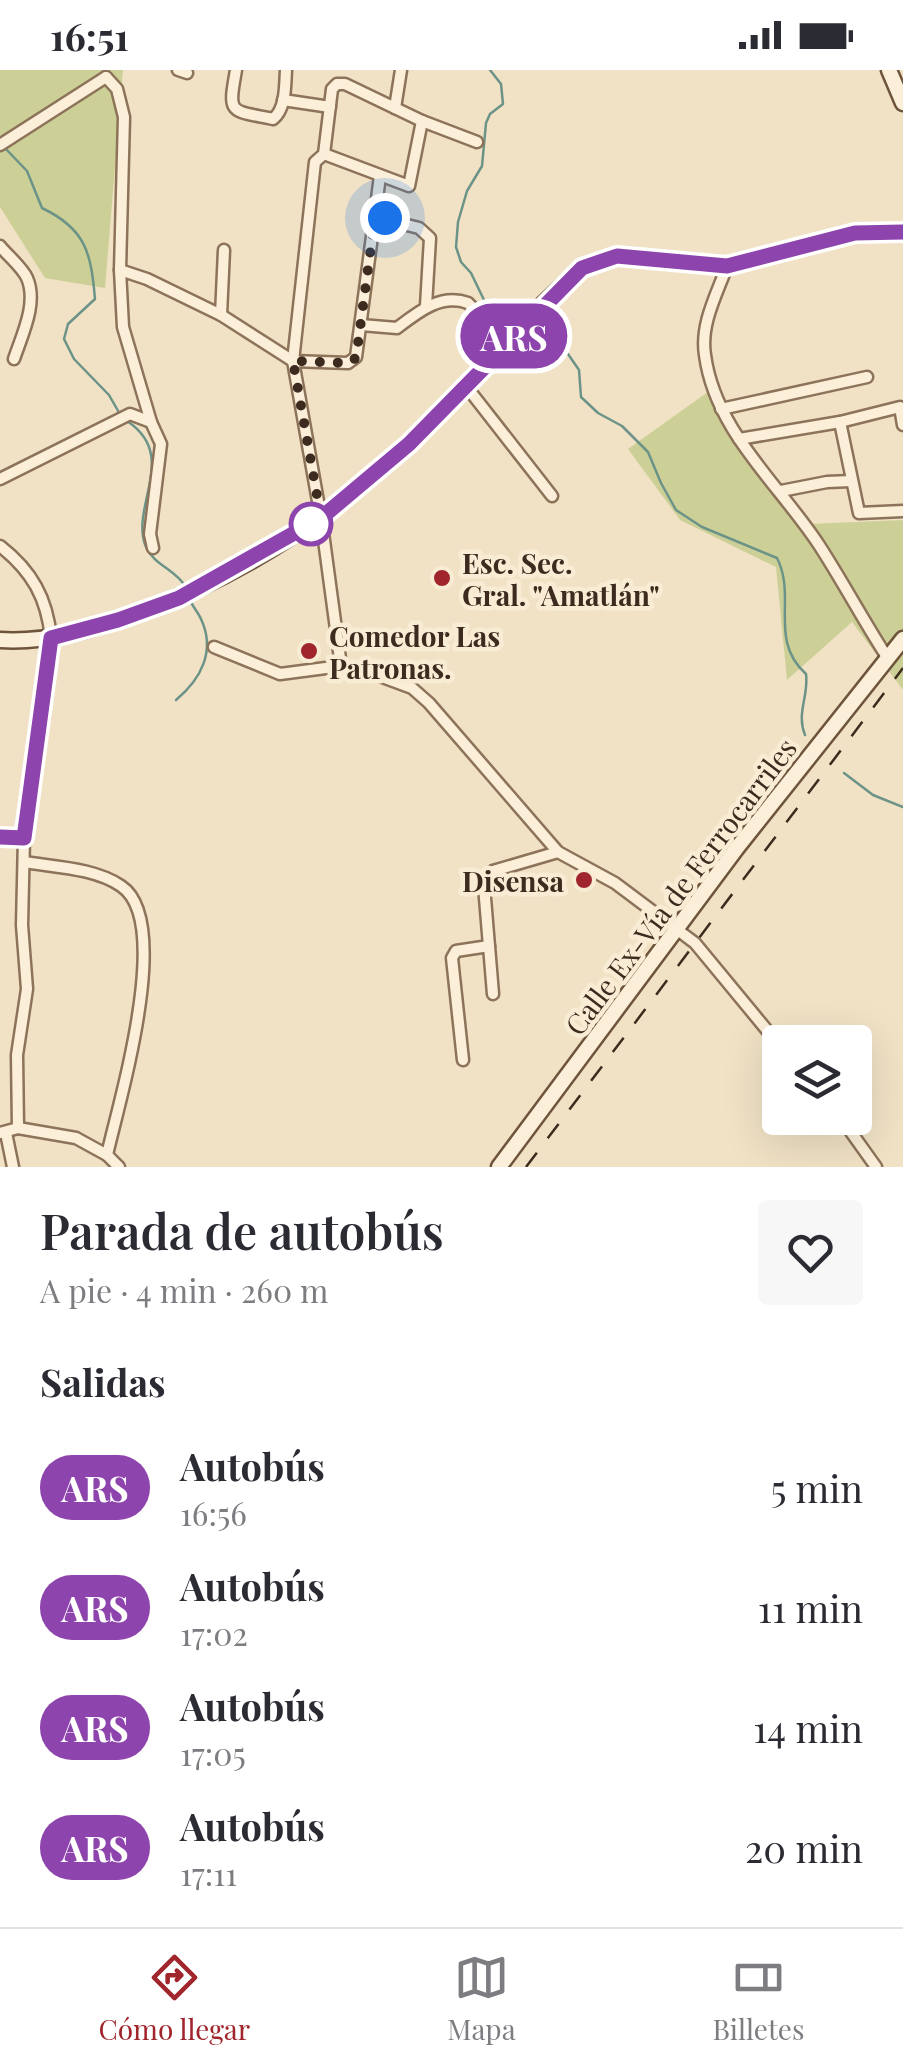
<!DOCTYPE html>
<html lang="es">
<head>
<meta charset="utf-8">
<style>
  :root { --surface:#fff; --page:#f7f7f7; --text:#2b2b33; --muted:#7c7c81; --line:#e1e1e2; --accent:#a0252c }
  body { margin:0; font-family:"Playfair Display",serif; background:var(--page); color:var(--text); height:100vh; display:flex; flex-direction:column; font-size:38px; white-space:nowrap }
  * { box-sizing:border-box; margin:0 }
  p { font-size:32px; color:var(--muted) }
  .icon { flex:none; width:55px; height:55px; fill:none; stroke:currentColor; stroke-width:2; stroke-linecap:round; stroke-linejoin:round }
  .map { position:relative; height:1097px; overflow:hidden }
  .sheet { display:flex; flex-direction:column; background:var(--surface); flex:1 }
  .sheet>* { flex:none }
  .badge { padding:0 20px; border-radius:32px; font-size:35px; line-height:65px }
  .tools { position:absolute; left:762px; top:955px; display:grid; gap:20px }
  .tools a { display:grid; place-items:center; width:110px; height:110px; border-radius:10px; background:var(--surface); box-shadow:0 10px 40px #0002; font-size:50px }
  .you { position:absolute; width:50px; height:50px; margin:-25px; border:8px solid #fff; border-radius:50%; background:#1a73e8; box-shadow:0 0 0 15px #1a73e833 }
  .map>.badge { position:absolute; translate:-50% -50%; box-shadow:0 0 0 5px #fff }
  h2 { padding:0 40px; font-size:38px; line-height:90px }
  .round { display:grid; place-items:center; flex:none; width:105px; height:105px; border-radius:10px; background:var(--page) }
  .headline { display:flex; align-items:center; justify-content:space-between; height:170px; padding:0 40px }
  h1 { font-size:48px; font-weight:600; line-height:75px }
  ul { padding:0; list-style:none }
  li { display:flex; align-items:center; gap:30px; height:120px; padding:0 40px }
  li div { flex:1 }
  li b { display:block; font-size:38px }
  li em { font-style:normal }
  li .badge { min-width:110px; font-weight:700; text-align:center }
  .status { display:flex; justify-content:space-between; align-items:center; height:70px; padding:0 50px; background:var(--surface); direction:ltr }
  .status svg { height:28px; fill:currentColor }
  .tabs { display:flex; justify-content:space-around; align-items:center; height:140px; border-top:2px solid var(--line); background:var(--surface); font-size:28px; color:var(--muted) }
  .tabs a { display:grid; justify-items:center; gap:5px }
  .tabs .selected { color:var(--accent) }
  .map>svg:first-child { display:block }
  .green { fill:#ccd097 }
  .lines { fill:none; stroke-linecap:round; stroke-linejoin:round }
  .stream { stroke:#6c9388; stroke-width:2.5 }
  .street-casing { stroke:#8d7359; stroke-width:15 }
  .secondary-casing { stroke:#6f543c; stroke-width:19 }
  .street { stroke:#fbefd9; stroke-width:10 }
  .secondary { stroke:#fbefd9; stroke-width:14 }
  .rail { stroke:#3c2b1e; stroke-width:2.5; stroke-dasharray:18 18; stroke-linecap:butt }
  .line-casing { stroke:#fff; stroke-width:22 }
  .line { stroke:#8e44ad; stroke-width:15 }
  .walk { stroke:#3c2b1e; stroke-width:10; stroke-dasharray:0 18 }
  .stop-dot { fill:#fff; stroke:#8e44ad; stroke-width:5 }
  .poi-dot { fill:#a0252c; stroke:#f8ecd5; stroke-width:4 }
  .labels { text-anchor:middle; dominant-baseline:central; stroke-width:9; stroke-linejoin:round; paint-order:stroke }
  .poi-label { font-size:28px; font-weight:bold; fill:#3c2b1e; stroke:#f8ecd5; text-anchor:start }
  .street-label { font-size:28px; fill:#3c2b1e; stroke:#f8ecd5 }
</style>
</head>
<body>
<div class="status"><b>16:51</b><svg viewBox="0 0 49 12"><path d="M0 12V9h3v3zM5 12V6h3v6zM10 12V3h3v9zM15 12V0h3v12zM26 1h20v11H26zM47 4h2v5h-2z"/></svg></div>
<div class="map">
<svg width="903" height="1097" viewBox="0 0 903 1097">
  <rect width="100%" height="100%" fill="#f1e2c5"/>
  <g class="green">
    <path d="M0 0H123L105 218 45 208 0 137Z"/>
    <path d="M712 319 809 454 903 450V620L852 552 787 610 776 497 680 450 628 379Z"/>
  </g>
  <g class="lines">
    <g class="stream">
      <path d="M490 0 501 14 503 34 490 44 486 53 482 96 467 121 458 152 456 177 461 192 471 203 484 230 514 259"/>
      <path d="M4 77 27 101 42 138C86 159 91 183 95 229L68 254 64 269 74 289 109 325 121 346"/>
      <path d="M519 265 528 275 568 284 579 300 581 327 598 343 622 356 648 382 661 413 676 440 702 457 777 488C797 527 768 570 806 604 809 626 796 643 805 665"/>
      <path d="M127 351C180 386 129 437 146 477 154 495 176 500 185 516"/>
      <path d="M176 630C201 609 216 581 201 549 198 542 192 536 189 528"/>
      <path d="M844 703 873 725 903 737"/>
    </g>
    <g class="street-casing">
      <g id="street">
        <path d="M178 0 187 3"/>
        <path d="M236 0C228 45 229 40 273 49 286 39 285 16 286 0"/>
        <path d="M106 7 117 19 124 47 120 200 123 257 151 352 161 374 150 464 153 478"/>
        <path d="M283 30 330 37"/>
        <path d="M395 38 401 0"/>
        <path d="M0 75 106 7"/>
        <path d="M324 84 409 116 422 51"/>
        <path d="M375 147 419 158 430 168 426 236"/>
        <path d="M0 176C8 186 22 197 27 208 38 233 22 265 14 289"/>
        <path d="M727 196C717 224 700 254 705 285 715 361 779 414 819 475 843 512 863 550 887 587"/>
        <path d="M120 200 147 209 221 245 293 291 348 293 356 287 380 106"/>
        <path d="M221 245 224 180"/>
        <path d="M361 255 397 258C418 242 441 223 468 233L507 273"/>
        <path d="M466 316 552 426"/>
        <path d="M721 339 867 307"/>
        <path d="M840 352 859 443 903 441"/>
        <path d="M739 369 840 352 900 337 903 355"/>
        <path d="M0 409 130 344 151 352"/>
        <path d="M781 421 827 412 851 411"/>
        <path d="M0 476C32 501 47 528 51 568"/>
        <path d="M214 577 280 604 341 596 377 605 412 618 429 633 558 782 615 813 695 873 780 976"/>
        <path d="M341 596 321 448 293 291 315 92 324 84 332 19 337 14H345L422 51 477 72"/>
        <path d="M24 792C54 797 95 798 121 816 174 851 119 1031 107 1085"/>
        <path d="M493 924 484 816 487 807 493 801 558 782"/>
        <path d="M463 990 452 888 456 881 489 876"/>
        <path d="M841 1048 876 1097"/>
        <path d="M18 1058 17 985 27 919 22 855 24 768"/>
        <path d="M0 1063 18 1058 76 1068 107 1085 119 1097"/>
        <path d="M6 1063 13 1097"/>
      </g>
    </g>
    <g class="secondary-casing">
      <g id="secondary">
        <path d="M889 0 903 33"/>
        <path d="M0 570C48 573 95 559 141 542 251 502 350 434 432 351 482 301 527 244 582 199L617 186 727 196 855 163 903 162"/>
        <path d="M0 767 24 768 51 568"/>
        <path d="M499 1097 736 779 903 569"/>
      </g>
    </g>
    <use href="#street" class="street"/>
    <use href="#secondary" class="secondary"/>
    <path class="rail" d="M526 1097 903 598"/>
  </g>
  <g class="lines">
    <g class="line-casing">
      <path id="line" d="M0 767 24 768 51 568 118 550 179 528 321 448 409 374 582 198 617 186 727 196 855 163 903 162"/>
    </g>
    <use href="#line" class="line"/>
    <path class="walk" d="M311 454 321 448 293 291 348 293 356 288 375 147 385 148"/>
  </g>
  <circle class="stop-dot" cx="311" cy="454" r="20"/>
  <g class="poi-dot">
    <circle cx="442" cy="508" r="10"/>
    <circle cx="309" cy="581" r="10"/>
    <circle cx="584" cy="810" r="10"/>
  </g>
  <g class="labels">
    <g class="poi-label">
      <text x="462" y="492">Esc. Sec.<tspan x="462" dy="32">Gral. "Amatlán"</tspan></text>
      <text x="329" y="565">Comedor Las<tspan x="329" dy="32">Patronas.</tspan></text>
      <text x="564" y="810" text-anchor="end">Disensa</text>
    </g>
    <g class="street-label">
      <text transform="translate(680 816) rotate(-53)">Calle Ex-Vía de Ferrocarriles</text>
    </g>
  </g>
</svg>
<div class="tools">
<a><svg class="icon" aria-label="layers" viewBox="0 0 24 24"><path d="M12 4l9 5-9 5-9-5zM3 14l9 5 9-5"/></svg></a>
</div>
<div class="you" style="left:385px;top:148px"></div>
<b class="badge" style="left:514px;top:266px;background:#8e44ad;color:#fff">ARS</b>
</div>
<section class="sheet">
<div class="headline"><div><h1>Parada de autobús</h1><p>A pie · 4 min · 260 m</p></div><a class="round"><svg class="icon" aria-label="heart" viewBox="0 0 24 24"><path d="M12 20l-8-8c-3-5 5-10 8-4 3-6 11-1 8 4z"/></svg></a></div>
<h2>Salidas</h2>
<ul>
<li><span class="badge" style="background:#8e44ad;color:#fff">ARS</span><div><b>Autobús</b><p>16:56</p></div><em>5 min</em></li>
<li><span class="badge" style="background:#8e44ad;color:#fff">ARS</span><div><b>Autobús</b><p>17:02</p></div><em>11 min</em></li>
<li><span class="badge" style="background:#8e44ad;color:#fff">ARS</span><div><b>Autobús</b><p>17:05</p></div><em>14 min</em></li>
<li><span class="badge" style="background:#8e44ad;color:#fff">ARS</span><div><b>Autobús</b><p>17:11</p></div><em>20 min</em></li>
</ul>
</section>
<nav class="tabs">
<a class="selected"><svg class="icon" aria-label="directions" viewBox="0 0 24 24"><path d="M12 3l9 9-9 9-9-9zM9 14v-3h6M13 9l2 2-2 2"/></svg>Cómo llegar</a>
<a><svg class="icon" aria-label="map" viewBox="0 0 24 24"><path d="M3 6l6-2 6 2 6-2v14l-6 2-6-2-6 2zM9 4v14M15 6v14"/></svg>Mapa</a>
<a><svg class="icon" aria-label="tickets" viewBox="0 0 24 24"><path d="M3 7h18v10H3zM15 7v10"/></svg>Billetes</a>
</nav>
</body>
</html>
